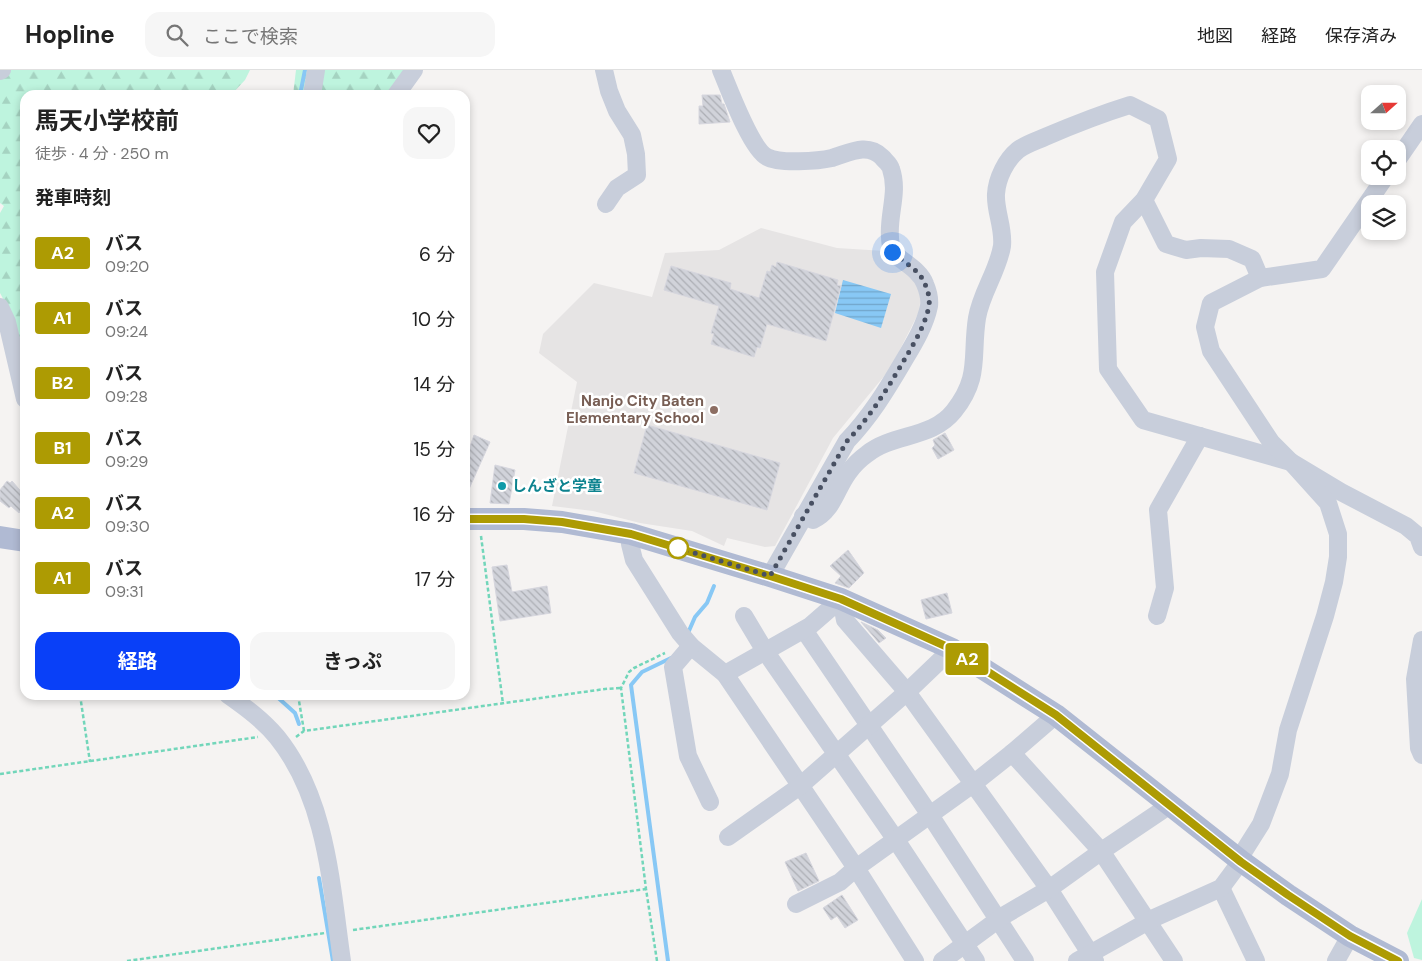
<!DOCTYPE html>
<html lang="ja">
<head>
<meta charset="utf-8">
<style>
  :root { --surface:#fff; --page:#f6f6f6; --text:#222; --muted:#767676; --line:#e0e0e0; --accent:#0940f8 }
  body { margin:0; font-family:"DM Sans","Noto Sans JP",sans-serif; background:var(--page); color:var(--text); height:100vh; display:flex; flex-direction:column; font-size:19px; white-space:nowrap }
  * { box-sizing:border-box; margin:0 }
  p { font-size:16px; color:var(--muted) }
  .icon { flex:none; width:28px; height:28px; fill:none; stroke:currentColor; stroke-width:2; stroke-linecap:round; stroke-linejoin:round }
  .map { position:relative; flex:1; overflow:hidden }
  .sheet { position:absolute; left:20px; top:20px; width:450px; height:610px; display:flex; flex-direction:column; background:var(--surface); border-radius:15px; box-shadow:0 2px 8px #0003 }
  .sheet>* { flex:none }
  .badge { padding:0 10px; border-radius:4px; font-size:18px; line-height:32px }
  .needle { width:32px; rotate:69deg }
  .fabs { position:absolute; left:1361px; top:15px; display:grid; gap:10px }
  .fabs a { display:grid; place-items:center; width:45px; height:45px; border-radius:10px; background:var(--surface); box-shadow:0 2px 8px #0003; font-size:25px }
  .you { position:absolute; width:25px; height:25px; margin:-12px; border:4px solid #fff; border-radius:50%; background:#1a73e8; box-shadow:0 0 0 8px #1a73e833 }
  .map>.badge { position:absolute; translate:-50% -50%; box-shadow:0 0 0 2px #fff }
  h2 { padding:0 15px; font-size:19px; line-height:45px }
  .round { display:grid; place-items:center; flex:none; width:52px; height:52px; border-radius:15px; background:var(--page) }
  .overview { display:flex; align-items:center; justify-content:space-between; height:85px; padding:0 15px }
  h1 { font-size:24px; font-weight:700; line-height:38px }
  .cta { display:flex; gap:10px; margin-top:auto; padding:10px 15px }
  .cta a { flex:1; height:58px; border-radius:15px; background:var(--accent); color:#fff; font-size:20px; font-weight:700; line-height:58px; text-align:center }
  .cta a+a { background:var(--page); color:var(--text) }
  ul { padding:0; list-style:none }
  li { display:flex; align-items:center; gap:15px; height:65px; padding:0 15px }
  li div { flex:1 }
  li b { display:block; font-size:19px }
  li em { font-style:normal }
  li .badge { min-width:55px; font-weight:700; text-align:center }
  header { display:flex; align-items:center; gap:30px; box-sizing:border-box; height:70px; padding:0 25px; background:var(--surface); border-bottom:1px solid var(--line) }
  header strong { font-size:24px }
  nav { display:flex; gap:28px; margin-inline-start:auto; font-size:18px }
  .search { width:350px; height:45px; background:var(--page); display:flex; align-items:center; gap:12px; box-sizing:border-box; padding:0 18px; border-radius:15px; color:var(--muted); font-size:19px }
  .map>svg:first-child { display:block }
  .education { fill:#e6e4e4 }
  .green { fill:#bef4de }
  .forest { fill:url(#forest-firs) }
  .water { fill:url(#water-rules) }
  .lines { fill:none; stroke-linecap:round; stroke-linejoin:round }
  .stream { stroke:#88c8f5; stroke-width:4 }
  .building { fill:url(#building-back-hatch); stroke:#d6d6de }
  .path { stroke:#72d6ba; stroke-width:2.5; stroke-dasharray:4 2.5; stroke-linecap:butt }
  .minor { stroke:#c8cedb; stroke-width:18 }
  .major { stroke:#b0bad3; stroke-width:22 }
  .line-casing { stroke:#fff; stroke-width:11 }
  .line { stroke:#ad9b03; stroke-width:8 }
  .walk { stroke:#485062; stroke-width:5; stroke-dasharray:0 9 }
  .education-dot { fill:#8d6e63; stroke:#fff; stroke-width:2 }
  .culture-dot { fill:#0f9aa8; stroke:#fff; stroke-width:2 }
  .stop-dot { fill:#fff; stroke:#ad9b03; stroke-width:2.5 }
  .labels { text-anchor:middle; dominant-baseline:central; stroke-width:5; stroke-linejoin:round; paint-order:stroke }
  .education-label { font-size:15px; font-weight:bold; fill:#785e54; stroke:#fff; text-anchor:end }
  .culture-label { font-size:15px; font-weight:bold; fill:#0d838f; stroke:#fff; text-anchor:start }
</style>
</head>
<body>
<header>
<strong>Hopline</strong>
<div class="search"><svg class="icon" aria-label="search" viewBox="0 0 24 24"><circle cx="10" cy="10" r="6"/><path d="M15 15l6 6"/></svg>ここで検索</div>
<nav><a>地図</a><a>経路</a><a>保存済み</a></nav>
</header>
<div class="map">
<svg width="1422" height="891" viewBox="0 0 1422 891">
  <defs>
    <pattern id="forest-firs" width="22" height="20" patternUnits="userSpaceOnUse" patternTransform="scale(1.25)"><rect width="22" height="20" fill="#bef4de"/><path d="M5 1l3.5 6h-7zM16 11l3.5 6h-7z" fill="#a5d3c1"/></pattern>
    <pattern id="water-rules" width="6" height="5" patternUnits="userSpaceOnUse" patternTransform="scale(1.25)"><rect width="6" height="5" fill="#88c8f5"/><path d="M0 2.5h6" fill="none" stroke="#71a5ca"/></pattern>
    <pattern id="building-back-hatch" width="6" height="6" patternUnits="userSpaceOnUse" patternTransform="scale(1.25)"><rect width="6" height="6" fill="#d1d3da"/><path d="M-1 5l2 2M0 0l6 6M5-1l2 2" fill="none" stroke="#acaeb4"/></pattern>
  </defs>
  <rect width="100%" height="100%" fill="#f5f3f2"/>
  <path class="education" d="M761 158 837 178 885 181 915 207 921 224 919 242 890 299 833 368 775 476 765 477 727 468 724 476 692 461 640 453 593 441 552 436 577 312 539 283 543 264 594 213 652 227 665 183 719 180Z"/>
  <path class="green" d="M1422 829V890L1414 888 1407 863Z"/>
  <g class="forest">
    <path d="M8 0H250L245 10 231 25H25V288L15 251 0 223V143L4 136 0 133V7Z"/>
    <path d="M296 0H309L305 25H293Z"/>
    <path d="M320 0H406L389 25H316Z"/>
  </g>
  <path class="water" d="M843 210 891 224 881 258 835 243Z"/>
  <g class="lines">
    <g class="stream">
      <path d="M300 25 305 0"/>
      <path d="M688 563 695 547 707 533 714 516"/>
      <path d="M275 625 295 643 299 654"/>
      <path d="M319 808 333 891"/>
      <path d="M668 891 631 615 642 602 671 588"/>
    </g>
  </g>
  <g class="building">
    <path d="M702 25H720L722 34H724L730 52 699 54V36H703Z"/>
    <path d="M777 192 838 210 837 215 841 216 826 271 767 254 760 278 757 277 754 287 711 274 714 264 711 263 719 236 664 220 671 196 731 213 730 219 759 228 767 201 770 202 772 195 776 197Z"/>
    <path d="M647 355 780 393 767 440 634 403Z"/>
    <path d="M945 363 954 380 938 389 932 378 935 375 933 370Z"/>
    <path d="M474 365 490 372 465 428V391Z"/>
    <path d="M495 395 515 400 509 434 490 433Z"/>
    <path d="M7 411 10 413 12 411 25 426V435L19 443 11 436 9 438 0 431V420Z"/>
    <path d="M848 480 864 503 849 518 835 513 841 506 830 496Z"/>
    <path d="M507 495 512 522 547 516 551 543 500 551 492 497Z"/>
    <path d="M947 523 952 543 926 549 921 530Z"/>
    <path d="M861 552 878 560 886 568 879 573Z"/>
    <path d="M806 783 819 811 798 821 785 792Z"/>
    <path d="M842 825 858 850 845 858 837 846 831 850 823 838Z"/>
  </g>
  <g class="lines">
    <g class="path">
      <path d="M481 466 503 634"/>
      <path d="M80 625 90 692"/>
      <path d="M298 625 304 661"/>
      <path d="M296 667 304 661 605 619 621 618"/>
      <path d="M0 704 258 667"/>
      <path d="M353 860 646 819"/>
      <path d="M127 891 325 863"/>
      <path d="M657 891 646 819 621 618 629 602 634 598 665 583"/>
    </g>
    <g class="minor">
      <path d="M604 0 609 21 617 41 632 65 636 84 637 105 617 118 606 134"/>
      <path d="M721 0C729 19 751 79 767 87 779 94 819 91 832 88 849 83 867 72 882 87 885 91 890 94 891 99 899 122 888 144 890 167 890 172 891 177 892 182 903 192 920 200 925 214 928 221 930 228 929 236 925 256 913 275 903 292 886 321 870 347 847 371L770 506"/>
      <path d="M0 1 2 0"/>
      <path d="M312 25 316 0"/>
      <path d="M396 25 414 0"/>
      <path d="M1398 89 1422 54"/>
      <path d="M1144 130 1166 174 1186 180 1201 178 1229 179 1252 189 1260 208"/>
      <path d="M0 237 7 252 25 329"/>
      <path d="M803 446 813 450C833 441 836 419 848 403 853 396 860 389 867 384 893 363 932 369 954 341 981 307 971 286 977 248 981 223 998 201 1002 176 1004 158 995 141 996 124 997 108 1006 90 1018 80 1026 74 1036 71 1045 67 1073 55 1101 44 1130 35L1158 49 1168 89 1144 130 1123 152 1105 202 1108 299 1143 350 1291 392 1341 422 1406 456 1418 466 1422 477"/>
      <path d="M631 464 630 474 634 490 680 563 692 577 725 604 856 798 915 891"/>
      <path d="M841 529 845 550 907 622 1049 819 1095 891"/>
      <path d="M744 546 765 581 896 770 976 891"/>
      <path d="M1157 546 1165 518 1158 440 1200 366"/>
      <path d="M804 560 930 745 1025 891"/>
      <path d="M1422 570 1415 609 1419 678 1422 685"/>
      <path d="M691 576 673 597 688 686 710 732"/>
      <path d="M725 604 810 556 841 529"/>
      <path d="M228 625C245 637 263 650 277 667 327 729 331 815 342 891"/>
      <path d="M1012 683 1101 781 1174 891"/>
      <path d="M728 767 800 716 907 622 952 579"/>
      <path d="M1221 818 1256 891"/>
      <path d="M796 834 840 812 856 798 973 714 1012 683 1056 645"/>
      <path d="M942 891 1003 846 1049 819 1106 778 1170 735"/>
      <path d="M1077 891 1154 848 1221 818 1241 791 1244 781 1261 754 1280 704 1288 660 1325 546 1334 512 1338 487V464L1328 433 1291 392 1271 372 1211 281 1205 257 1211 233 1260 208 1322 199 1386 106"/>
      <path d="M1336 891 1350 866"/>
    </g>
    <g class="major">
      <path d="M465 449H524L562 452 631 464 770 506 841 529 952 579 1056 645 1241 791 1288 825 1350 866 1398 891"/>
      <path d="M0 467 25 471"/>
    </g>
  </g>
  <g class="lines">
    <g class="line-casing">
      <path id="line" d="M465 449H524L562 452 631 464 770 506 841 529 952 579 1056 645 1241 792 1288 825 1350 866 1398 891"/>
    </g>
    <use href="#line" class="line"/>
    <path class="walk" d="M678 478 770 506 847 371C870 347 886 321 903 292 913 275 925 256 929 236 930 228 928 221 925 214 920 200 903 192 892 182"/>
  </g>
  <circle class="education-dot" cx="714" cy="340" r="5"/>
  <circle class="culture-dot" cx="502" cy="416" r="5"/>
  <circle class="stop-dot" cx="678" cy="478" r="10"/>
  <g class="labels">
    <g class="education-label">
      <text x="704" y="331">Nanjo City Baten<tspan x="704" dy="17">Elementary School</tspan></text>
    </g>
    <g class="culture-label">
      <text x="512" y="416">しんざと学童</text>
    </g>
  </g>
</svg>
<div class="fabs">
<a><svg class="needle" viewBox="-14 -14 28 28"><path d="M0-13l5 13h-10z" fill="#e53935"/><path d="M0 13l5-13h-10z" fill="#767676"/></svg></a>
<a><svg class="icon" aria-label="locate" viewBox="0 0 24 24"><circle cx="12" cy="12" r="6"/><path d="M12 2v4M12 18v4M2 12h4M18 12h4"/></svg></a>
<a><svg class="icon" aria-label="layers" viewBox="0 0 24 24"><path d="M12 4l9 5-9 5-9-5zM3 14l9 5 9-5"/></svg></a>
</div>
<div class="you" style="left:892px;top:182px"></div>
<b class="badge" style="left:967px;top:589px;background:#ad9b03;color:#fff">A2</b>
<section class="sheet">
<div class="overview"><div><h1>馬天小学校前</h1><p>徒歩 · 4 分 · 250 m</p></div><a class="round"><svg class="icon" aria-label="heart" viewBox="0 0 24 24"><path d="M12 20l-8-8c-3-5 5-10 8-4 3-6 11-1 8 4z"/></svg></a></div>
<h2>発車時刻</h2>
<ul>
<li><span class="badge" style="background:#ad9b03;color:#fff">A2</span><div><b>バス</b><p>09:20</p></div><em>6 分</em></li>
<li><span class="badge" style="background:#ad9b03;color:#fff">A1</span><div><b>バス</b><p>09:24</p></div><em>10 分</em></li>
<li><span class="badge" style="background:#ad9b03;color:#fff">B2</span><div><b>バス</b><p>09:28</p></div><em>14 分</em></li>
<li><span class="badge" style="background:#ad9b03;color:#fff">B1</span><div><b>バス</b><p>09:29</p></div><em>15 分</em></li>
<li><span class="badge" style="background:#ad9b03;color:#fff">A2</span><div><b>バス</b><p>09:30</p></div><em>16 分</em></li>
<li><span class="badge" style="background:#ad9b03;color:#fff">A1</span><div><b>バス</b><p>09:31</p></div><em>17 分</em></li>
</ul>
<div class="cta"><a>経路</a><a>きっぷ</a></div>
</section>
</div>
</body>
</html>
